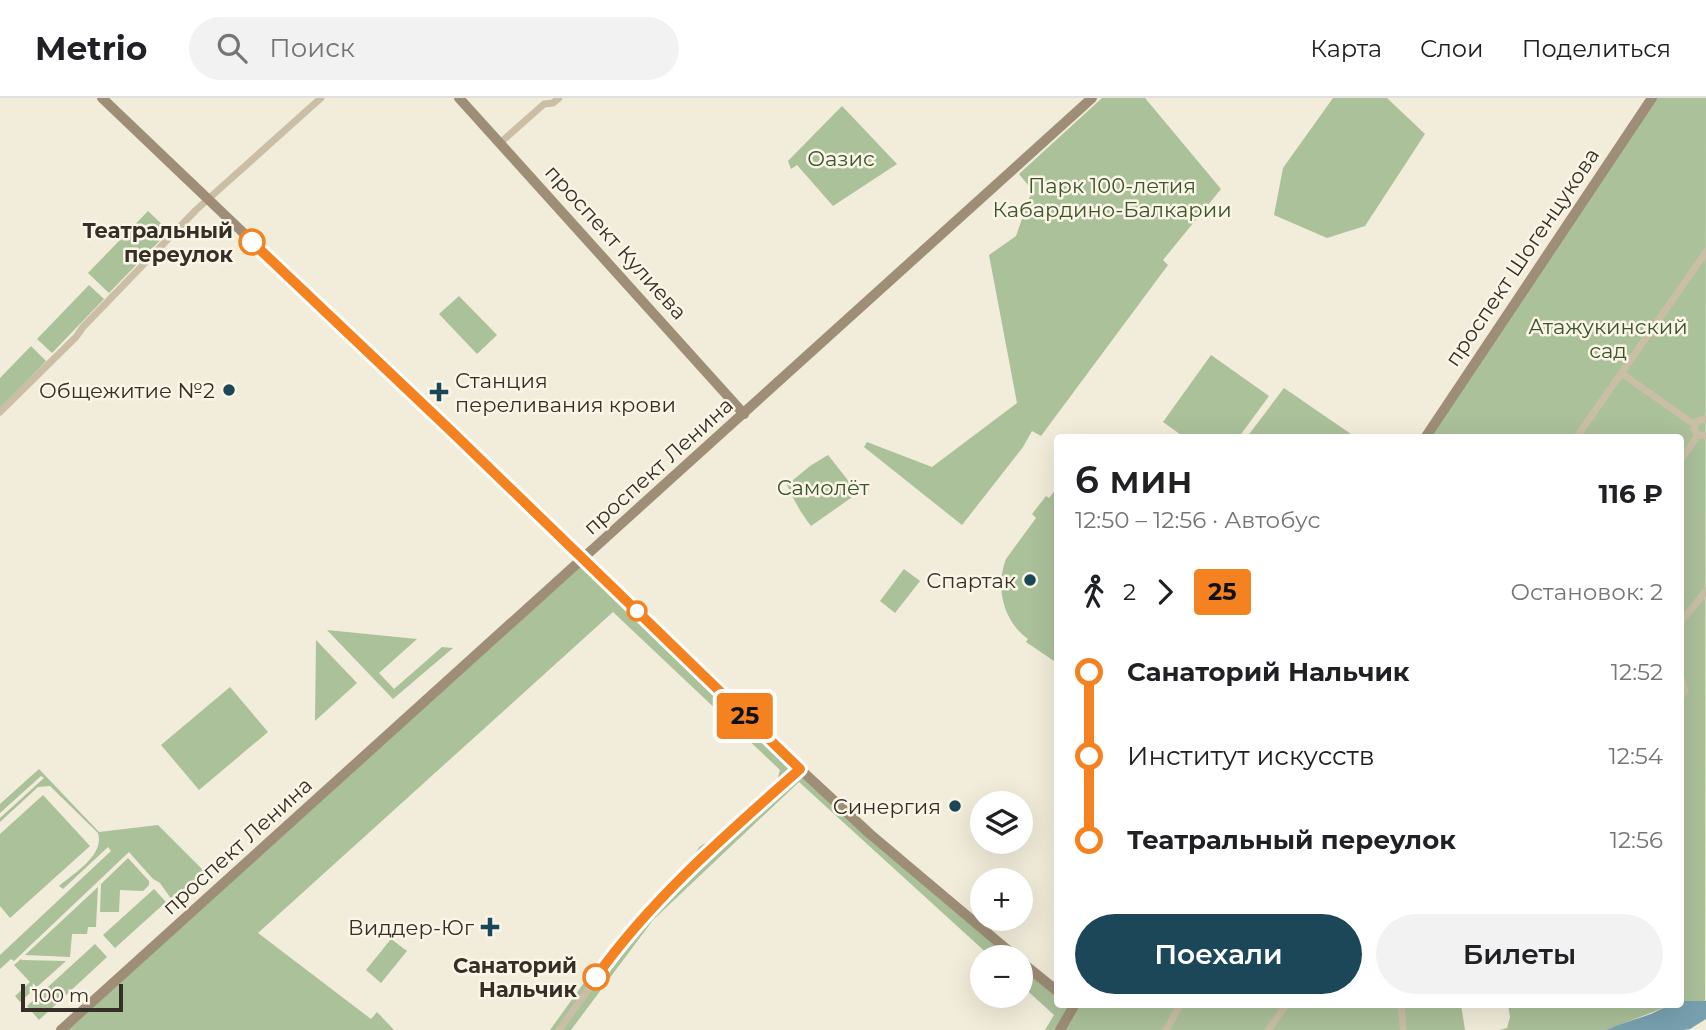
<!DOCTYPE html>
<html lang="ru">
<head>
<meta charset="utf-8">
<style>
  :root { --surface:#fff; --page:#f2f2f2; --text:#202124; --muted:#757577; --line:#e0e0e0; --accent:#1b4759 }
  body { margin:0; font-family:Montserrat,sans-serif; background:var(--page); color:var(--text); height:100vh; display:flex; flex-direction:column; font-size:26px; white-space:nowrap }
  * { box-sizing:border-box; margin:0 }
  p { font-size:23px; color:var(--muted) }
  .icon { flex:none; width:38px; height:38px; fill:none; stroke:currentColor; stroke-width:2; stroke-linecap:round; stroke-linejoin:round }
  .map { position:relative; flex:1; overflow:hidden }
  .sheet { position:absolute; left:1054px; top:336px; width:630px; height:574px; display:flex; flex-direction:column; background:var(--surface); border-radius:7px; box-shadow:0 7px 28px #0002 }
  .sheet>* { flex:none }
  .badge { padding:0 14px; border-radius:5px; font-size:24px; line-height:46px }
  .buttons { position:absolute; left:970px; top:693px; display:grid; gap:14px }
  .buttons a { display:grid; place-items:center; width:63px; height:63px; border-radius:50%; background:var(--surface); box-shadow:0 7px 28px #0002; font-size:35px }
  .scale { position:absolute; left:21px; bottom:18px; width:102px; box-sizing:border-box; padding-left:7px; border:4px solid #362f27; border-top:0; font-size:19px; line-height:24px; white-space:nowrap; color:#362f27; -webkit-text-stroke:5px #faf5e6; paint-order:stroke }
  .map>.badge { position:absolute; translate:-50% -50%; box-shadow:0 0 0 4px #fff }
  .legs { display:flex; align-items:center; gap:10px; height:77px; padding:0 21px; font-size:23px }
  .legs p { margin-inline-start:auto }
  .headline { display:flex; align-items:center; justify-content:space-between; height:119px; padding:0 21px }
  h1 { font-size:38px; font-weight:600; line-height:52px }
  .primary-button { display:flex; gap:14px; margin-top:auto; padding:14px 21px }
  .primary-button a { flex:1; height:80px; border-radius:42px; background:var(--accent); color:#fff; font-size:28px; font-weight:600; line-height:80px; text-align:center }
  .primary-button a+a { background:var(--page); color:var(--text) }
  ul { padding:0 21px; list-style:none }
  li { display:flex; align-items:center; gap:24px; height:84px; font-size:26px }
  li i { display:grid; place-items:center; width:10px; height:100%; margin:0 9px; background:currentColor }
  li i::after { content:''; width:18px; height:18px; margin:-9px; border:5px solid; border-radius:50%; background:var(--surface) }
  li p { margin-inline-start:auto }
  li:first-child i { background:linear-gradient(#0000 50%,currentColor 0) }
  li:last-child i { background:linear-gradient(currentColor 50%,#0000 0) }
  header { display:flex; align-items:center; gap:42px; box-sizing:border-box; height:98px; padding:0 35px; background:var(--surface); border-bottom:2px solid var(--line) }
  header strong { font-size:33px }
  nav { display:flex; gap:38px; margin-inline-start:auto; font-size:24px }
  .search { width:490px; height:63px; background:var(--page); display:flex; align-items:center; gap:18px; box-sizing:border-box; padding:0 24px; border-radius:38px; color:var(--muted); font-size:26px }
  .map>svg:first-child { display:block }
  .green { fill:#abc19a }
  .water { fill:#78a1b0 }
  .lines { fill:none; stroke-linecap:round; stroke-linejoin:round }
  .street { stroke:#cabfa6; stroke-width:7 }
  .secondary { stroke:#9e8e77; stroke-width:10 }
  .line-1-casing { stroke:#fff; stroke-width:16 }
  .line-1 { stroke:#f58220; stroke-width:10 }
  .stop-1-dot { fill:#fff; stroke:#f58220; stroke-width:3.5 }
  .poi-dot { fill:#1b4759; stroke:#faf5e6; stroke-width:2.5 }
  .labels { text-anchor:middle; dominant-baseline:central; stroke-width:5; stroke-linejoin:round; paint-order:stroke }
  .park-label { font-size:21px; fill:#3c552a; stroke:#faf5e6 }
  .stop-label { font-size:21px; font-weight:bold; fill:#362f27; stroke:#faf5e6; text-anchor:end }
  .street-label { font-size:21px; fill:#362f27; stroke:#faf5e6 }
  .poi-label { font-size:21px; fill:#362f27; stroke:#faf5e6; text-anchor:end }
</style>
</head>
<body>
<header>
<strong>Metrio</strong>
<div class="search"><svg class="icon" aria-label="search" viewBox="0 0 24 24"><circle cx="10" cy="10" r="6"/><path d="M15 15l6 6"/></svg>Поиск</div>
<nav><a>Карта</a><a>Слои</a><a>Поделиться</a></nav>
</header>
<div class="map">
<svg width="1706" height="932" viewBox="0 0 1706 932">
  <rect width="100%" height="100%" fill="#f2ecda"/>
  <g class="green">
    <path d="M1102 0H1145L1221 91 1163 162 1168 167 1041 338 1032 333 1023 349 962 427 864 349 867 344 932 369 1017 305 989 157 1016 138 1032 92 1019 76Z"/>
    <path d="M1333 0H1387L1425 36 1365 128 1327 140 1274 117 1283 70Z"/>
    <path d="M1652 0H1706L1705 904H1680V340H1425Z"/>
    <path d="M842 8 897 66 833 108 797 67 791 71 788 63Z"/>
    <path d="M148 113 169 133 109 195 88 175Z"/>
    <path d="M89 187 104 201 52 255 37 241Z"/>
    <path d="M459 198 497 237 477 256 439 216Z"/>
    <path d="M31 248 46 263 0 311V280Z"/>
    <path d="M1211 257 1269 298 1239 339H1184L1163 324Z"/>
    <path d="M1284 290 1351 336 1349 339H1247Z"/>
    <path d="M828 357 858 395 811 428C800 414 794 402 787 387L810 368Z"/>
    <path d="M1057 390V565L1026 544 1028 541C1003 523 995 489 1006 461L1036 420 1032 416 1046 398 1049 400Z"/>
    <path d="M583 461 800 671 1016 859H991L799 684 653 822 571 932H550L619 836 695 760C697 749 701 746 712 743L777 683 780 672 613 514 258 835 371 921 377 914 394 932H61Z"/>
    <path d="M904 471 920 483 895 515 880 503Z"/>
    <path d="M327 532 417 541 379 575 394 591 442 549 453 550 393 601Z"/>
    <path d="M316 542 357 585 315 623Z"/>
    <path d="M230 589 268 634 199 692 161 647Z"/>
    <path d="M39 671 99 734 158 727 204 773 172 802 160 785 153 781 129 754 14 863 11 861 0 871V857L111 753 108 749 63 791 59 788C74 775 105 757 98 735L50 688 38 689 0 724V720L44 680 41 678 0 715V706Z"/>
    <path d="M43 697 90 748 10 820 0 808V736Z"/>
    <path d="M128 760 149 783V787L143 793 120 792 119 814H100L101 786Z"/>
    <path d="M98 789 96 829H88L87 836H72L70 859 25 857Z"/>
    <path d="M154 791 166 804 115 850 103 837Z"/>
    <path d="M391 841 407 853 381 885 366 872Z"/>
    <path d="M95 846 107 859 39 922 27 908Z"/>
    <path d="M21 861 22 862 66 863 20 904 15 898 30 884 14 867Z"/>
    <path d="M1020 863 1057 893V906L1461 907 1465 932H1045L1054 917 1020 886Z"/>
    <path d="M1508 907H1671L1606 932H1499L1507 930 1510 919Z"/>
  </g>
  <path class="water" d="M1681 903H1706V921L1690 931 1683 932H1606C1620 926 1634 922 1648 917 1660 913 1667 906 1680 906Z"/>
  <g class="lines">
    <g class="street">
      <path d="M500 45 544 6 553 5 559 0"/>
      <path d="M1621 275 1695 327"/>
      <path d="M0 314 76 239 83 229 196 112 321 0"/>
      <path d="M1706 320 1696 324 1694 331 1698 337 1706 338"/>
      <path d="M1576 340 1706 154"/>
      <path d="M1680 363 1698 337"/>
      <path d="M1680 525 1706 493"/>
      <path d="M1680 576 1685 593 1680 601"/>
      <path d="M1401 906 1403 929"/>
      <path d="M559 932 633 830 693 769 800 671"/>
      <path d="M1166 932 1181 906"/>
      <path d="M1268 932 1287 906"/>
    </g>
    <g class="secondary">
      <path d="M102 0 449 331 800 671 870 736 1016 859"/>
      <path d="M459 0 744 316"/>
      <path d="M1425 340 1652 0"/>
      <path d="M1020 863 1057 893"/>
      <path d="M61 932 1092 0"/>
      <path d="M1060 932 1075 906"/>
    </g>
  </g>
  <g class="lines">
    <g class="line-1-casing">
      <path id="line-1" d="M252 144 449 331 800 671C728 735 652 800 596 879"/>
    </g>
    <use href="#line-1" class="line-1"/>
  </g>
  <g class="stop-1-dot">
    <circle cx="252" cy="144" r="12"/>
    <circle cx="637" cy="513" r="9"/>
    <circle cx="596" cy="879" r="12"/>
  </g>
  <g class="poi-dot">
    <circle cx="229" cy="292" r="7"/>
    <path d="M435.5 283.5h7v7h7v7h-7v7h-7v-7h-7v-7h7z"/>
    <circle cx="1030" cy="482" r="7"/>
    <circle cx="955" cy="708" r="7"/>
    <path d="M486.5 818.5h7v7h7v7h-7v7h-7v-7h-7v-7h7z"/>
  </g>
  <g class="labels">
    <g class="park-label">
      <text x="841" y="60">Оазис</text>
      <text x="1112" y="87">Парк 100-летия<tspan x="1112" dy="24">Кабардино-Балкарии</tspan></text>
      <text x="1608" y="228">Атажукинский<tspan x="1608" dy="24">сад</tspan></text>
      <text x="823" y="389">Самолёт</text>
    </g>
    <g class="stop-label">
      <text x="233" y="132">Театральный<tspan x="233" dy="24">переулок</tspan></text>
      <text x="577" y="867">Санаторий<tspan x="577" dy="24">Нальчик</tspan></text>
    </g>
    <g class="street-label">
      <text transform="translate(616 144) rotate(48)">проспект Кулиева</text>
      <text transform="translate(1522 159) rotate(-56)">проспект Шогенцукова</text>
      <text transform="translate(658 368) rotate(-42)">проспект Ленина</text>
      <text transform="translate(237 748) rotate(-42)">проспект Ленина</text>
    </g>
    <g class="poi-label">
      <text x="455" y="282" text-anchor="start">Станция<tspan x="455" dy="24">переливания крови</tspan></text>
      <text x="215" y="292">Общежитие №2</text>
      <text x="1016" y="482">Спартак</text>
      <text x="941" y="708">Синергия</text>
      <text x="474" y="829">Виддер-Юг</text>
    </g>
  </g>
</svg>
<div class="buttons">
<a><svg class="icon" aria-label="layers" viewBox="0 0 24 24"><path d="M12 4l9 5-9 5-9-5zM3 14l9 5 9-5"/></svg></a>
<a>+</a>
<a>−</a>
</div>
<div class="scale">100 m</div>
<b class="badge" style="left:745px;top:618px;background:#f58220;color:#111">25</b>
<section class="sheet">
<div class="headline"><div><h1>6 мин</h1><p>12:50 – 12:56 · Автобус</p></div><b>116 ₽</b></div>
<div class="legs"><svg class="icon" aria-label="walk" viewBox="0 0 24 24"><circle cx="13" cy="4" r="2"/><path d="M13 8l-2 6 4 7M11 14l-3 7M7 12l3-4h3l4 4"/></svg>2<svg class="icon" aria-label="forward" viewBox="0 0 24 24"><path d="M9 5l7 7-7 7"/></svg><b class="badge" style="background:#f58220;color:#111">25</b><p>Остановок: 2</p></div>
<ul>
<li><i style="color:#f58220"></i><b>Санаторий Нальчик</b><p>12:52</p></li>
<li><i style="color:#f58220"></i><span>Институт искусств</span><p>12:54</p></li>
<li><i style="color:#f58220"></i><b>Театральный переулок</b><p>12:56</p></li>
</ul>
<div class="primary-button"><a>Поехали</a><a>Билеты</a></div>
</section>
</div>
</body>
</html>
